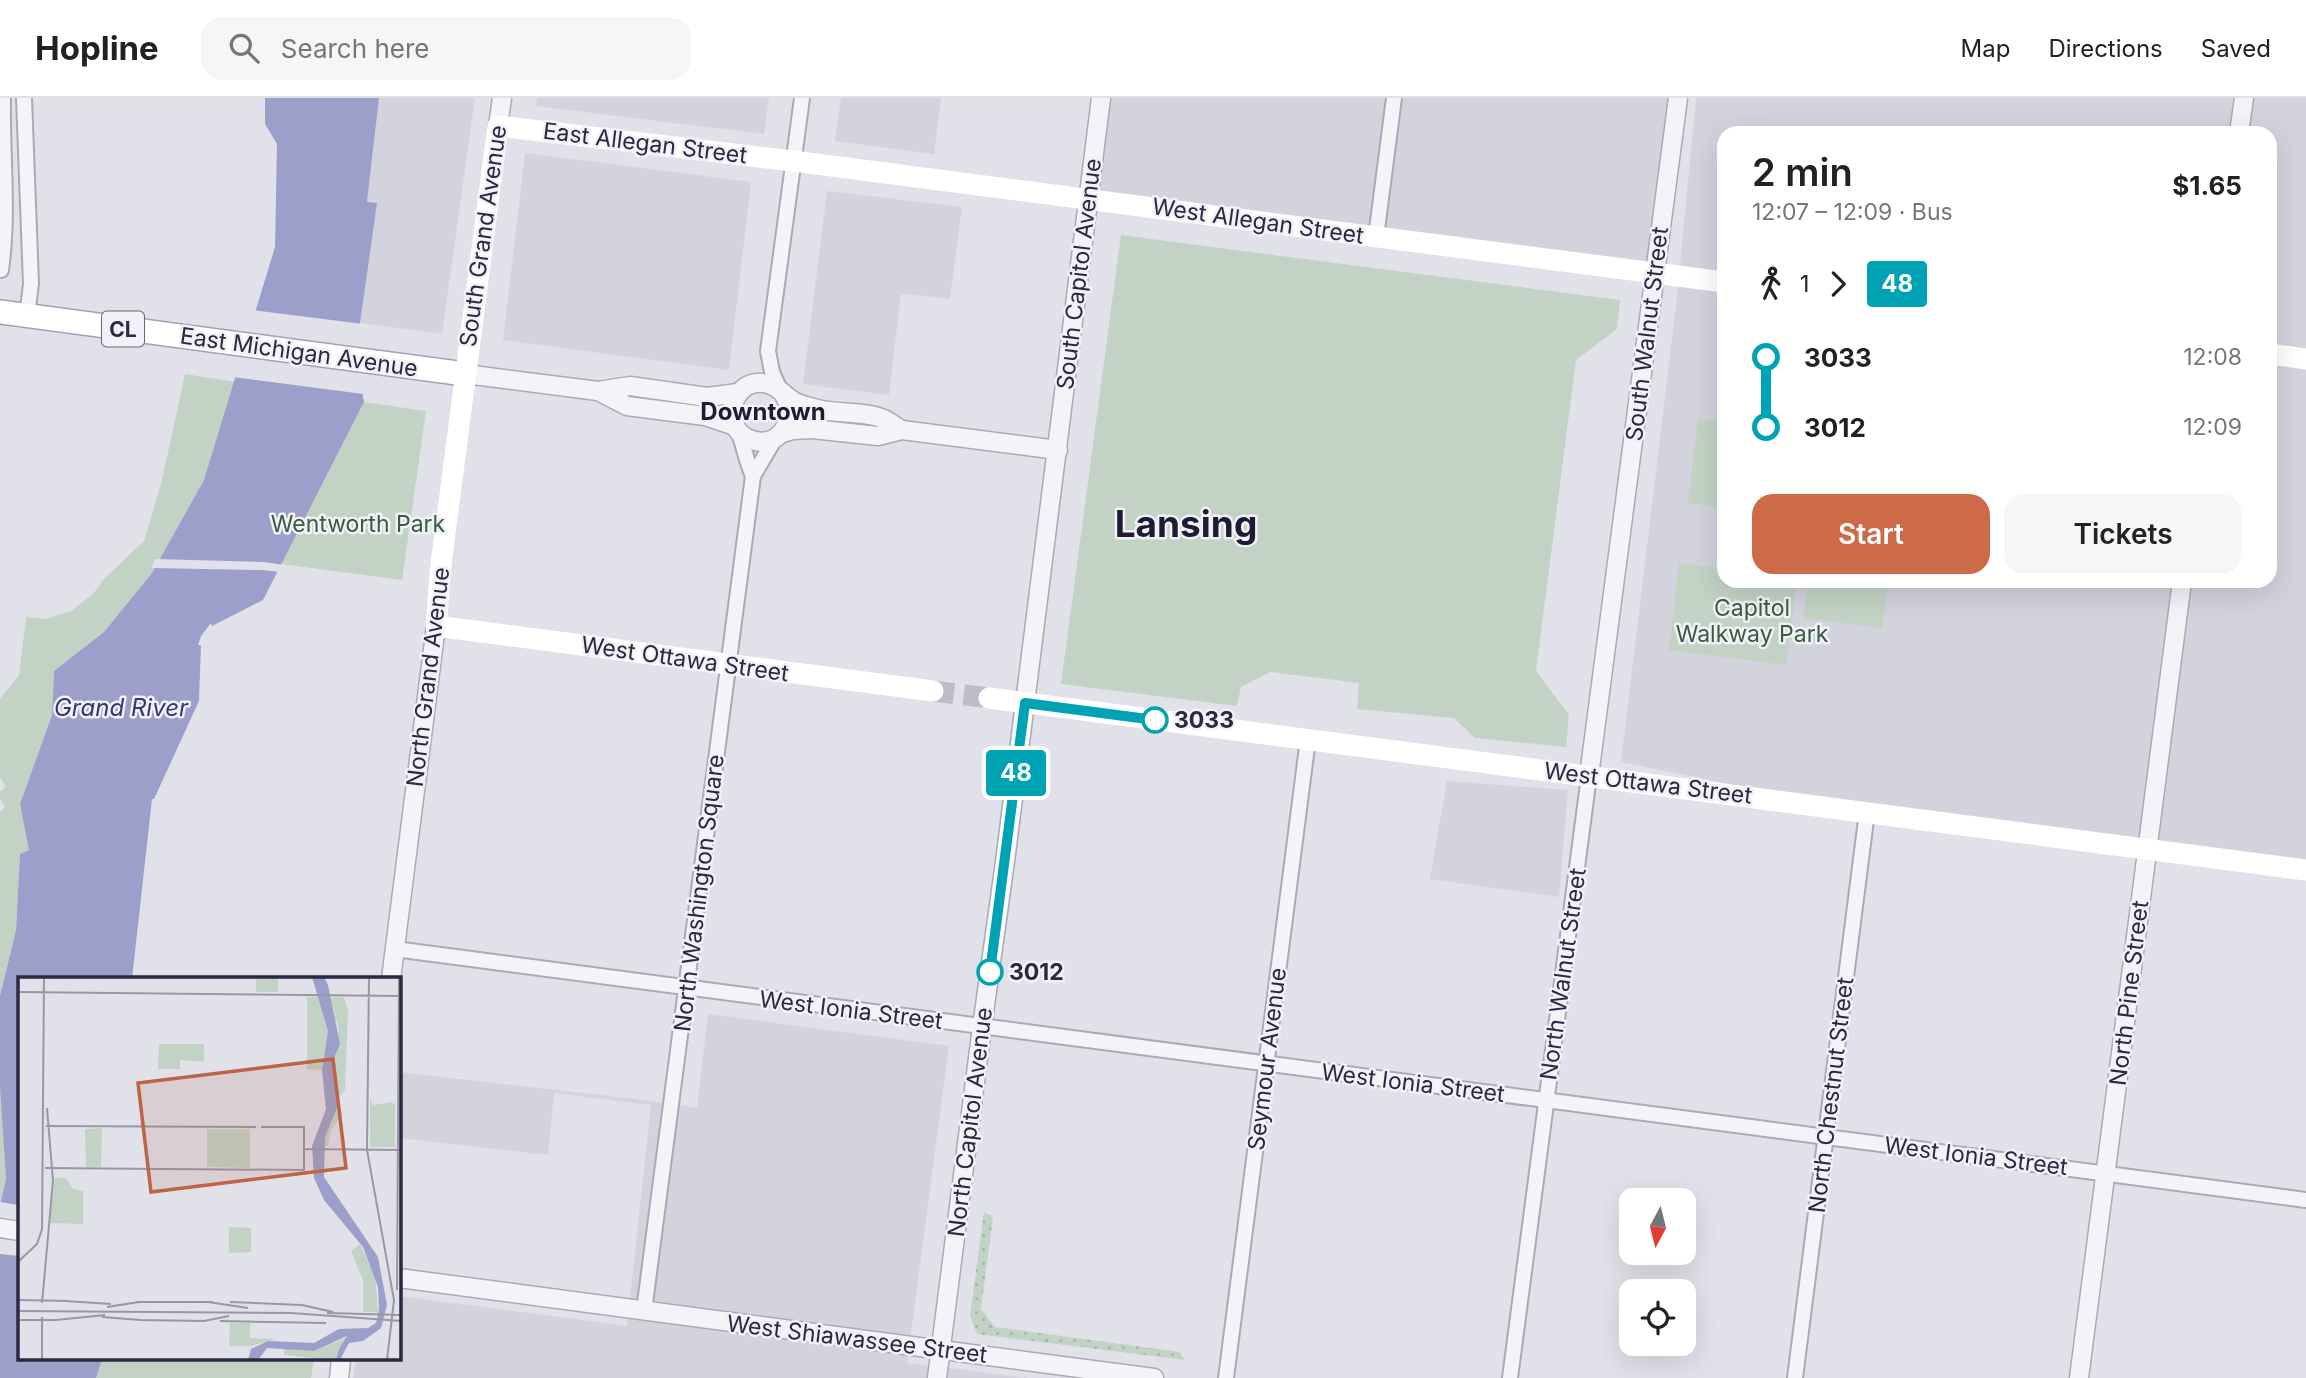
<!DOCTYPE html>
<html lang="en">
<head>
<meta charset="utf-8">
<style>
  :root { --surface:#fff; --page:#f6f6f6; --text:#222; --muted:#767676; --line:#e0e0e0; --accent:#cd6b48 }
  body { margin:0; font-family:Inter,sans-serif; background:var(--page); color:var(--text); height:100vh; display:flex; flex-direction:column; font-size:26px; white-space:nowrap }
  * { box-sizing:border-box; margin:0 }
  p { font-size:23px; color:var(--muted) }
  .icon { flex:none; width:38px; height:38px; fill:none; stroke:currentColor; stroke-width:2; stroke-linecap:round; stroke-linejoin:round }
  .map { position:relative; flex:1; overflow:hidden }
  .details { position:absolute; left:1717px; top:28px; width:560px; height:462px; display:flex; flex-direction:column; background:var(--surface); border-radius:21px; box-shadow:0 7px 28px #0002 }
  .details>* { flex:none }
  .badge { padding:0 14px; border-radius:5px; font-size:24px; line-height:46px }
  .needle { width:46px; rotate:187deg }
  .buttons { position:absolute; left:1619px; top:1090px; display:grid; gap:14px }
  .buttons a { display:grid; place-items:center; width:77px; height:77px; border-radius:14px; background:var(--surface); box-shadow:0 7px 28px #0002; font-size:35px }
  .map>.badge { position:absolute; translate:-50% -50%; box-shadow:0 0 0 4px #fff }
  .legs { display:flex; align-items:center; gap:10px; height:77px; padding:0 35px; font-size:23px }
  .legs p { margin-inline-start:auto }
  .head { display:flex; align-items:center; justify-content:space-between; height:119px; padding:0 35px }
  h1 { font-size:38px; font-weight:600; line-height:52px }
  .cta { display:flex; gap:14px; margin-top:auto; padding:14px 35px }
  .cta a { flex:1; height:80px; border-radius:21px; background:var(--accent); color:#fff; font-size:28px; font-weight:600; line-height:80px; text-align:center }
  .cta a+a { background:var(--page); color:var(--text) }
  ul { padding:0 35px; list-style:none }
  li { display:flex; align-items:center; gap:24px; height:70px; font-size:26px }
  li i { display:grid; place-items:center; width:10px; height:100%; margin:0 9px; background:currentColor }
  li i::after { content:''; width:18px; height:18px; margin:-9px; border:5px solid; border-radius:50%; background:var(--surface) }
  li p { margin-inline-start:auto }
  li:first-child i { background:linear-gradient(#0000 50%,currentColor 0) }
  li:last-child i { background:linear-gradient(currentColor 50%,#0000 0) }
  header { display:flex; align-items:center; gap:42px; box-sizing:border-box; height:98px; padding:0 35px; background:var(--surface); border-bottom:2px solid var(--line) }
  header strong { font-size:33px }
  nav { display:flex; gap:38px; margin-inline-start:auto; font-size:24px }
  .search { width:490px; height:63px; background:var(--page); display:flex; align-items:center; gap:18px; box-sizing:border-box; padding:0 24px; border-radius:21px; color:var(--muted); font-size:26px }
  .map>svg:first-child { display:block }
  .built { fill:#d3d3de; fill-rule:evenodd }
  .park { fill:#c2d3c5 }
  .garden { fill:url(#garden-dots) }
  .water { fill:#9c9fc9 }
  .pier { fill:#e1e1ea }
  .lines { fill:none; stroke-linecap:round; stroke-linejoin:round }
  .secondary-tunnel { stroke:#bdbcc8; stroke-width:21; stroke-dasharray:21 10; stroke-linecap:butt }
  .minor-casing { stroke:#aaaab7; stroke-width:18 }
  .tertiary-casing { stroke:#aaaab7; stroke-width:21 }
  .primary-casing { stroke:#a1a0b5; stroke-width:26 }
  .minor { stroke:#f4f4f8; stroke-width:14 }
  .tertiary { stroke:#f4f4f8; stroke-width:18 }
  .secondary { stroke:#fff; stroke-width:21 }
  .primary { stroke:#fff; stroke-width:23 }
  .line-1-casing { stroke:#fff; stroke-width:16 }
  .line-1 { stroke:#00a3b4; stroke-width:10 }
  .stop-1-dot { fill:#fff; stroke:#00a3b4; stroke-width:3.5 }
  .labels { text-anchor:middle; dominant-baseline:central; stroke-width:5; stroke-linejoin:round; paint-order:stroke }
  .shield { fill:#f1f1f7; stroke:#666578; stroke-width:2 }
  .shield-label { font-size:21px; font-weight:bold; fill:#2b2941 }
  .street-label { font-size:23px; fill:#2b2941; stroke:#f1f1f7 }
  .park-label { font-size:23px; fill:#375d40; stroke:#f1f1f7 }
  .stop-label { font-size:23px; font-weight:bold; fill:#2b2941; stroke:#f1f1f7; text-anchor:start }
  .neighbourhood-label { font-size:24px; font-weight:bold; fill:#1d1c32; stroke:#f1f1f7 }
  .water-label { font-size:24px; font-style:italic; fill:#343675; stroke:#f1f1f7 }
  .town-label { font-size:37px; font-weight:bold; fill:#1d1c32; stroke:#f1f1f7 }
  .inset-road { fill:none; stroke:#9897a6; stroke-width:2 }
  .view { fill:#bd6447; fill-opacity:0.15; stroke:#bd6447; stroke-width:3.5 }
  .inset-edge { fill:none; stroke:#2b2941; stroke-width:3.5 }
</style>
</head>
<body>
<header>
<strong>Hopline</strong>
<div class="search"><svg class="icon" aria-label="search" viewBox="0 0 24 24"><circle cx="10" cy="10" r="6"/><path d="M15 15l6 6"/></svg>Search here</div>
<nav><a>Map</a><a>Directions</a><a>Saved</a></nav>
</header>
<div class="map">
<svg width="2306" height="1280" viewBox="0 0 2306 1280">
  <defs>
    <pattern id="garden-dots" width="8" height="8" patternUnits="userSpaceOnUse" patternTransform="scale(1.75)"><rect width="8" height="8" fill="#c2d3c5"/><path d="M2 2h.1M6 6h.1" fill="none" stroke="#a7b5aa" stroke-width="1.8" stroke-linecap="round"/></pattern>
  </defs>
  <rect width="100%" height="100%" fill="#e1e1ea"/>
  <g class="built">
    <path d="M379 0H475L442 236 360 225 376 106 367 104Z"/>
    <path d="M537 0H769L764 36 536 8Z"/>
    <path d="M841 0H941L934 56 835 43Z"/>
    <path d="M1101 0H1678L1655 176 1087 101Z"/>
    <path d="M1696 0H2306V771L1867 714 1621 664 1677 199ZM1724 35H2270V483H1724Z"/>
    <path d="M525 55 751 84 729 272 503 242Z"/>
    <path d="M827 93 962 109 950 201 901 195 889 297 803 286Z"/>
    <path d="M1447 683 1568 692 1559 799 1430 781Z"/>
    <path d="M708 916 949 948 907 1265 1029 1280H353L356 1261H399V1198L627 1228 651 1007 554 995 548 1057 399 1040V974L635 1001 697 1010Z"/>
  </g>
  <g class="park">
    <path d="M1121 137 1620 202 1617 231 1576 262 1536 573 1569 617 1566 649 1475 640 1454 620 1357 611 1359 585 1271 574 1241 589 1237 608 1061 586Z"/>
    <path d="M185 276 235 284 204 382 152 475 104 534 54 573 52 617 20 706 30 752 20 756 16 832 0 898V714L5 709 0 700V694L6 689 0 679V601L19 577 26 519 45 521 71 513 93 496 104 481 144 443 162 382Z"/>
    <path d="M364 304 426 313 402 482 281 466Z"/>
    <path d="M1698 321 1724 324V410L1688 405Z"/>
    <path d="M1679 465 1724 471V483H1797L1786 567 1669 552Z"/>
    <path d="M1808 483H1888L1882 530 1803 520Z"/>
    <path d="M0 981 6 1081 0 1108Z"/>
    <path d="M102 1261H314L311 1280H96Z"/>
  </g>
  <path class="garden" d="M984 1114 993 1119 981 1211 995 1229 1180 1254 1185 1262 977 1236 970 1218Z"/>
  <path class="water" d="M265 0H379L367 104 377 105 360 225 364 304 263 502 212 528 211 525 201 538 198 547H201L199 603 154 701H152L132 881H19V1261H102L96 1280H0V1108L6 1081 0 989V898L16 832 20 756 29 752 20 706 52 617 54 573 104 534 152 475 204 382 275 149 277 46 265 26Z"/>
  <g class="pier">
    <path d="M253 212 363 226 367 301H363V296L233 279Z"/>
    <path d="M155 461 264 464 285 467 281 474 262 472 151 470Z"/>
    <path d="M0 1104 19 1107V1158L0 1156Z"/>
  </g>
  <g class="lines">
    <path class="secondary-tunnel" d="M933 593 989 600"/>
    <g class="minor-casing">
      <g id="minor">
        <path d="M24 0 31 186 27 218"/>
        <path d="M1376 139 1394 0"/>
        <path d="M1 172C9 115 2 58 3 0"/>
        <path d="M780 292 772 274 768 253 802 0"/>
        <path d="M738 332C744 348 746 363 753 378"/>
        <path d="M395 851 2306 1102"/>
        <path d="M644 1213 753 378 776 339"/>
        <path d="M1226 1280 1308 641"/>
        <path d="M1510 1280 1589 678"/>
        <path d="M1795 1280 1867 714"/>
      </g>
    </g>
    <g class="tertiary-casing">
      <g id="tertiary">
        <path d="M498 28 502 0"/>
        <path d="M2239 35 2244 0"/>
        <path d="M465 276 598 293 630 288 707 299 738 295"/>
        <path d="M598 293 627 308 705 318 735 328"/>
        <path d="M783 295C800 322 777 355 747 340 720 326 732 282 763 285 777 286 783 297 795 304 799 306 805 308 810 309 831 317 864 312 884 321 890 324 896 329 902 332"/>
        <path d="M780 336 793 332 812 331 878 338 902 332 1058 352"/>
        <path d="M1589 678 1678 0"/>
        <path d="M391 881 436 528"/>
        <path d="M0 1130 19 1133"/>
        <path d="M399 1180 1154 1280"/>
        <path d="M339 1280 341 1261"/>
        <path d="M937 1280 982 929 1005 764 1101 0"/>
        <path d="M2079 1280 2182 483"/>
      </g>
    </g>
    <g class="primary-casing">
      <path id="primary" d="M0 214 465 276"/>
    </g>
    <use href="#minor" class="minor"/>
    <use href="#tertiary" class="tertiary"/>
    <g class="secondary">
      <path d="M2270 256 2306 261"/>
      <path d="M933 593 436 528 441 466 498 28 793 63 1724 184"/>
      <path d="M989 600 2306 772"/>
    </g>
    <use href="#primary" class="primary"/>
  </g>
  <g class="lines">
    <g class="line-1-casing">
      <path id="line-1" d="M990 874 1025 605 1155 622"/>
    </g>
    <use href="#line-1" class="line-1"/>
  </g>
  <g class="stop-1-dot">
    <circle cx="1155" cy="622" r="12"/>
    <circle cx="990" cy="874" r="12"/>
  </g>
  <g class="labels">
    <rect class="shield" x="102" y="213.5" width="42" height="35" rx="5"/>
    <g class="shield-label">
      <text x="123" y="231">CL</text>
    </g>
    <g class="street-label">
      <text transform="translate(645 45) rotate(7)">East Allegan Street</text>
      <text transform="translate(1258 123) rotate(8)">West Allegan Street</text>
      <text transform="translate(483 138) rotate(-82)">South Grand Avenue</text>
      <text transform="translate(1079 176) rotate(-83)">South Capitol Avenue</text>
      <text transform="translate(1647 236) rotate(-83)">South Walnut Street</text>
      <text transform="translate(299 254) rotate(8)">East Michigan Avenue</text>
      <text transform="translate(685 561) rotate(8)">West Ottawa Street</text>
      <text transform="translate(428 579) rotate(-83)">North Grand Avenue</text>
      <text transform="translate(1648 685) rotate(7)">West Ottawa Street</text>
      <text transform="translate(699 795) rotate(-83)">North Washington Square</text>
      <text transform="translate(1563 876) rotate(-82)">North Walnut Street</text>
      <text transform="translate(2129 895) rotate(-83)">North Pine Street</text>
      <text transform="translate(851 912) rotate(7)">West Ionia Street</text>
      <text transform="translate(1267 961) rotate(-83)">Seymour Avenue</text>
      <text transform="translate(1413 985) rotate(7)">West Ionia Street</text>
      <text transform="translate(1831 997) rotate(-83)">North Chestnut Street</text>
      <text transform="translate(970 1024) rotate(-83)">North Capitol Avenue</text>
      <text transform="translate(1976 1058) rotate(7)">West Ionia Street</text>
      <text transform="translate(857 1241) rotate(7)">West Shiawassee Street</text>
    </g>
    <g class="park-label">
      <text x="358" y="426">Wentworth Park</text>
      <text x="1752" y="510">Capitol<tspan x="1752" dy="26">Walkway Park</tspan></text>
    </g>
    <g class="stop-label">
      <text x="1174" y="622">3033</text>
      <text x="1009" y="874">3012</text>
    </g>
    <g class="neighbourhood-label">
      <text x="763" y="313">Downtown</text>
    </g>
    <g class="water-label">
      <text x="121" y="609">Grand River</text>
    </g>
    <g class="town-label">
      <text x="1186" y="425">Lansing</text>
    </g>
  </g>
  <g transform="translate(18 879)">
    <rect width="383" height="383" fill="#e1e1ea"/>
    <path d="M37 201H48L55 212 65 214V247L32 246Z" fill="#c2d3c5"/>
    <path d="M238 0H260V15H238ZM289 20H300L318 39 312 21 326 20 330 33 327 113 321 120 324 137 312 155 310 169H306L307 160 319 131 316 81 321 53 319 43 310 54 304 93 289 92ZM141 67H186V85L162 83V92H140ZM352 122 355 128 374 125 377 128V170H352ZM84 151 83 190H68L67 152ZM189 152H232V191L189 190ZM211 250 233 251V275L211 276ZM342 267 357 299 360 335H345V303L333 274ZM212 346H232V361L257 362 233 369H211ZM330 360 318 383 266 378V370L296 374Z" fill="#c2d3c5"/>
    <path d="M294 0H306L310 8 322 67 316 81 319 131 307 160 306 200 360 280 369 328 363 351 345 364 331 366 322 383H318L321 372 329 359 296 374 249 371 240 383H230L233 372 250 364 296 366 321 352 350 351 358 346 361 332 360 310 345 270 306 223 296 201 294 169 308 132 304 93 310 54Z" fill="#9c9fc9"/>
    <path class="inset-road" d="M351 0 349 173 376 323 369 383M0 15 384 19M28 149 238 150M286 172 382 173M27 191 286 193V150H243M0 285 19 267 24 252 26 0M379 313 381 0M0 323 51 324M47 324 93 327M118 325H195M190 325 230 331M212 325 284 328M24 326 35 204 29 131M284 328 315 335M89 330 121 325M0 334 273 336 384 344M309 336 384 338M84 340 123 343M0 343H40M38 343 87 338M121 343 187 344M186 344 211 339M202 344 308 346M24 383V340"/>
    <path class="view" d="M315 82 328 191 133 215 120 106Z"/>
    <rect width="383" height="383" class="inset-edge"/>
  </g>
</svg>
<div class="buttons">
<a><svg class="needle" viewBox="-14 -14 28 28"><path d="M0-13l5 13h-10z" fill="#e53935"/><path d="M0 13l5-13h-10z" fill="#767676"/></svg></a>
<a><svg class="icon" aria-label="locate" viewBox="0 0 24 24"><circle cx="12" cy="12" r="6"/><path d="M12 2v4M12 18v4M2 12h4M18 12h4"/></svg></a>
</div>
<b class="badge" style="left:1016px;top:675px;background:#00a3b4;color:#fff">48</b>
<section class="details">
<div class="head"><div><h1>2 min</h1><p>12:07 – 12:09 · Bus</p></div><b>$1.65</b></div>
<div class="legs"><svg class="icon" aria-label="walk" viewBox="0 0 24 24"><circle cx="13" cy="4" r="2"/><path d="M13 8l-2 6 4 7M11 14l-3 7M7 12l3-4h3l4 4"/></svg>1<svg class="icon" aria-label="forward" viewBox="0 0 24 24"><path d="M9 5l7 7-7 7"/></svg><b class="badge" style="background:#00a3b4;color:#fff">48</b></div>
<ul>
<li><i style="color:#00a3b4"></i><b>3033</b><p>12:08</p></li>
<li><i style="color:#00a3b4"></i><b>3012</b><p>12:09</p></li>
</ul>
<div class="cta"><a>Start</a><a>Tickets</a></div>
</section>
</div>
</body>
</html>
